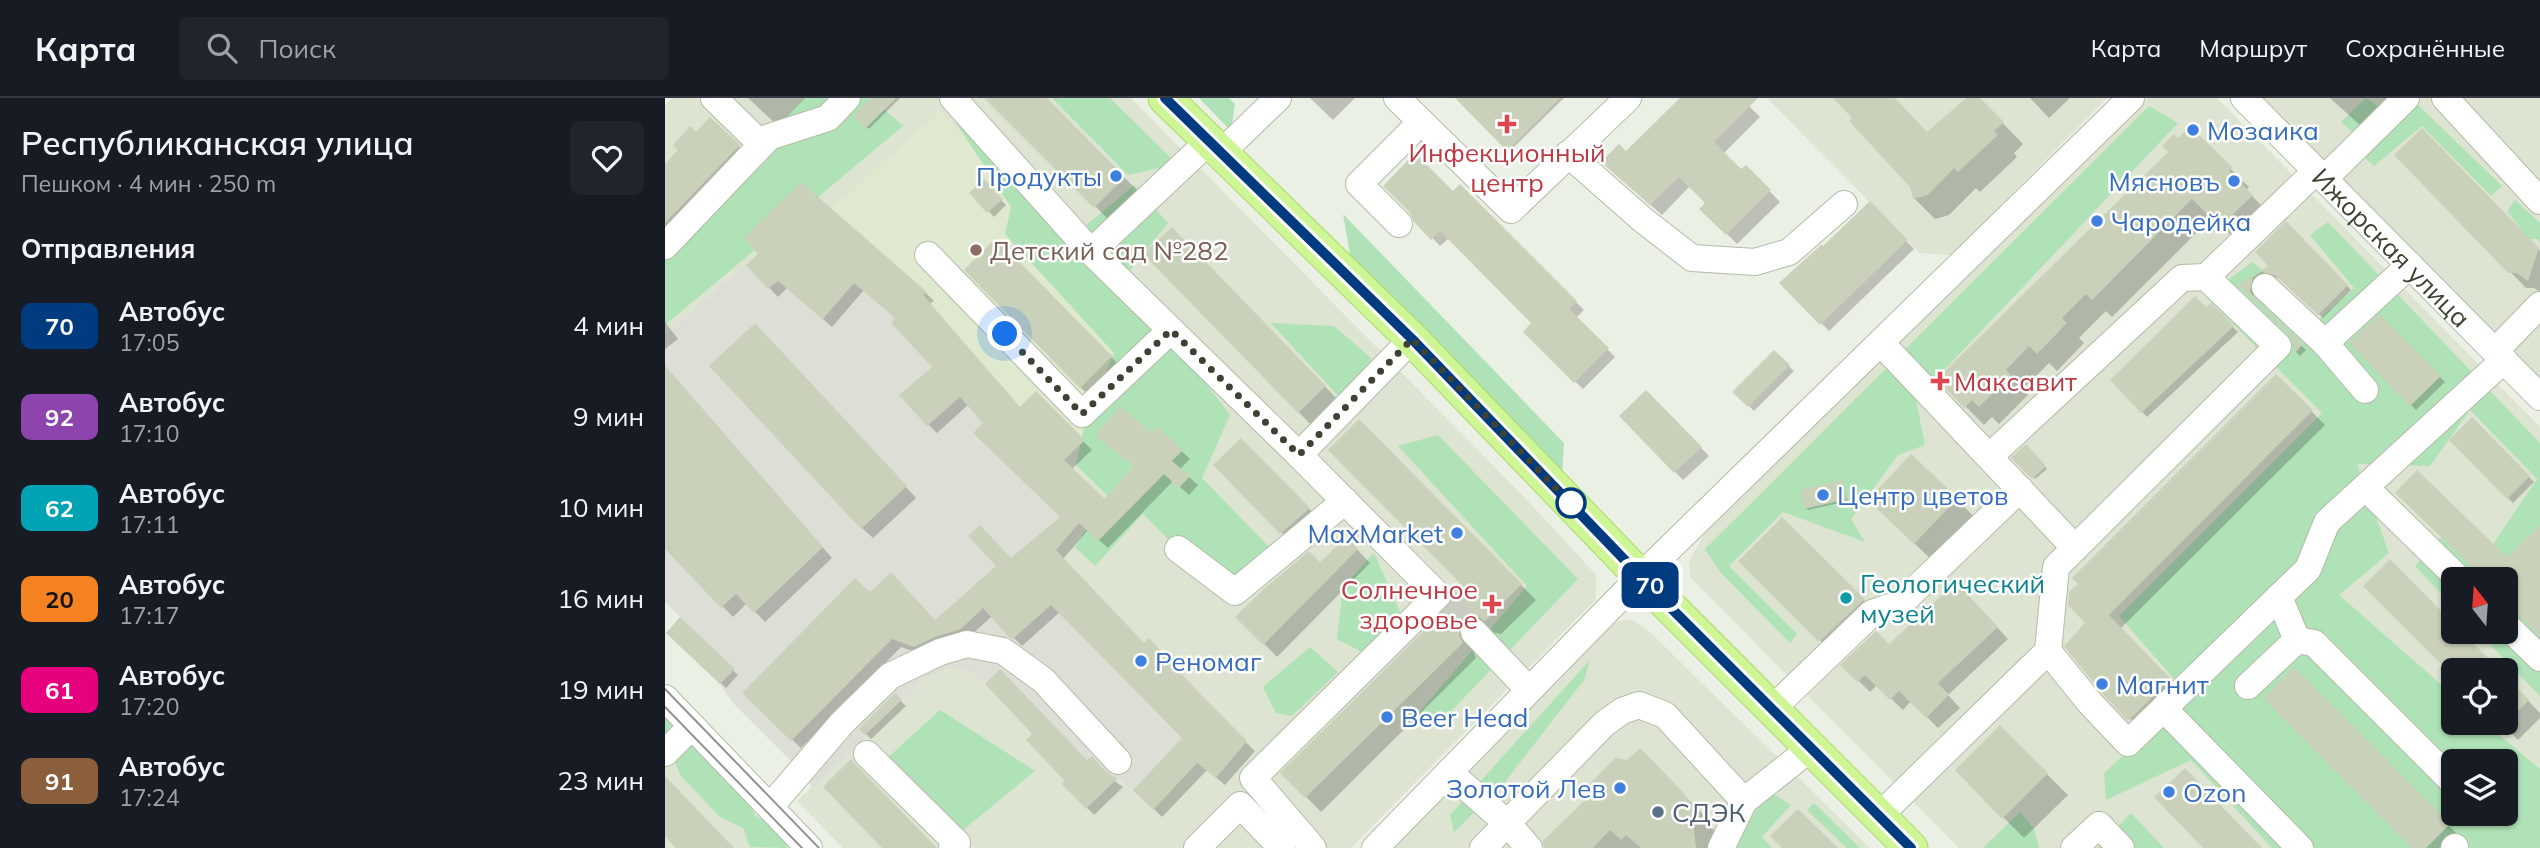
<!DOCTYPE html>
<html lang="ru">
<head>
<meta charset="utf-8">
<style>
  :root { --surface:#171b24; --page:#20242c; --text:#f1f3f6; --muted:#9ea1a6; --line:#363941 }
  body { margin:0; font-family:Mulish,sans-serif; background:var(--page); color:var(--text); height:100vh; display:flex; flex-direction:column; font-size:26px; white-space:nowrap }
  * { box-sizing:border-box; margin:0 }
  p { font-size:23px; color:var(--muted) }
  .icon { flex:none; width:38px; height:38px; fill:none; stroke:currentColor; stroke-width:2; stroke-linecap:round; stroke-linejoin:round }
  .map { position:relative; flex:1; overflow:hidden }
  .drawer { display:flex; flex-direction:column; background:var(--surface); width:665px }
  .drawer>* { flex:none }
  .badge { padding:0 14px; border-radius:10px; font-size:24px; line-height:46px }
  .needle { width:46px; rotate:343deg }
  .tools { position:absolute; left:1776px; top:469px; display:grid; gap:14px }
  .tools a { display:grid; place-items:center; width:77px; height:77px; border-radius:10px; background:var(--surface); box-shadow:0 2px 5px #0004; font-size:35px }
  .you { position:absolute; width:35px; height:35px; margin:-18px; border:5px solid #fff; border-radius:50%; background:#1a73e8; box-shadow:0 0 0 10px #1a73e833 }
  .map>.badge { position:absolute; translate:-50% -50%; box-shadow:0 0 0 4px #fff }
  h2 { padding:0 21px; font-size:26px; line-height:63px }
  .round { display:grid; place-items:center; flex:none; width:74px; height:74px; border-radius:10px; background:var(--page) }
  .head { display:flex; align-items:center; justify-content:space-between; height:119px; padding:0 21px }
  h1 { font-size:33px; font-weight:600; line-height:52px }
  ul { padding:0; list-style:none }
  li { display:flex; align-items:center; gap:21px; height:91px; padding:0 21px }
  li div { flex:1 }
  li b { display:block; font-size:26px }
  li em { font-style:normal }
  li .badge { min-width:77px; font-weight:700; text-align:center }
  header { display:flex; align-items:center; gap:42px; box-sizing:border-box; height:98px; padding:0 35px; background:var(--surface); border-bottom:2px solid var(--line) }
  header strong { font-size:33px }
  nav { display:flex; gap:38px; margin-inline-start:auto; font-size:24px }
  .search { width:490px; height:63px; background:var(--page); display:flex; align-items:center; gap:18px; box-sizing:border-box; padding:0 24px; border-radius:10px; color:var(--muted); font-size:26px }
  main { display:flex; flex:1; min-height:0 }
  .map>svg:first-child { display:block }
  .residential { fill:#dde4d2; fill-rule:evenodd }
  .industrial { fill:#dddfd6 }
  .education { fill:#dee9cf }
  .green { fill:#afe2b7; fill-rule:evenodd }
  .shadow { fill:#0003 }
  .building { fill:#cad1ba }
  .lines { fill:none; stroke-linecap:round; stroke-linejoin:round }
  .minor-tunnel { stroke:#c8cdc1; stroke-width:26; stroke-dasharray:26 13; stroke-linecap:butt }
  .minor-casing { stroke:#b4bba7; stroke-width:28 }
  .major-casing { stroke:#abd969; stroke-width:35 }
  .minor { stroke:#fff; stroke-width:26 }
  .major { stroke:#cef697; stroke-width:33 }
  .tram { stroke:#939393; stroke-width:2 }
  .line-casing { stroke:#fff; stroke-width:16 }
  .line { stroke:#003b80; stroke-width:10 }
  .walk { stroke:#3e4234; stroke-width:7; stroke-dasharray:0 12.6 }
  .health-dot { fill:#e0444e; stroke:#fff; stroke-width:2.5 }
  .shop-dot { fill:#3f7fe0; stroke:#fff; stroke-width:2.5 }
  .education-dot { fill:#8d6e63; stroke:#fff; stroke-width:2.5 }
  .stop-dot { fill:#fff; stroke:#003b80; stroke-width:3.5 }
  .culture-dot { fill:#0f9aa8; stroke:#fff; stroke-width:2.5 }
  .service-dot { fill:#5c6f8a; stroke:#fff; stroke-width:2.5 }
  .labels { text-anchor:middle; dominant-baseline:central; stroke-width:5; stroke-linejoin:round; paint-order:stroke }
  .shop-label { font-size:26px; fill:#366cbe; stroke:#fff; text-anchor:start }
  .health-label { font-size:26px; fill:#be3a42; stroke:#fff }
  .street-label { font-size:26px; fill:#3e4234; stroke:#fff }
  .education-label { font-size:26px; fill:#785e54; stroke:#fff; text-anchor:start }
  .culture-label { font-size:26px; fill:#0d838f; stroke:#fff; text-anchor:start }
  .service-label { font-size:26px; fill:#4e5e75; stroke:#fff; text-anchor:start }
</style>
</head>
<body>
<header>
<strong>Карта</strong>
<div class="search"><svg class="icon" aria-label="search" viewBox="0 0 24 24"><circle cx="10" cy="10" r="6"/><path d="M15 15l6 6"/></svg>Поиск</div>
<nav><a>Карта</a><a>Маршрут</a><a>Сохранённые</a></nav>
</header>
<main>
<section class="drawer">
<div class="head"><div><h1>Республиканская улица</h1><p>Пешком · 4 мин · 250 m</p></div><a class="round"><svg class="icon" aria-label="heart" viewBox="0 0 24 24"><path d="M12 20l-8-8c-3-5 5-10 8-4 3-6 11-1 8 4z"/></svg></a></div>
<h2>Отправления</h2>
<ul>
<li><span class="badge" style="background:#003b80;color:#fff">70</span><div><b>Автобус</b><p>17:05</p></div><em>4 мин</em></li>
<li><span class="badge" style="background:#8e44ad;color:#fff">92</span><div><b>Автобус</b><p>17:10</p></div><em>9 мин</em></li>
<li><span class="badge" style="background:#00a3b4;color:#fff">62</span><div><b>Автобус</b><p>17:11</p></div><em>10 мин</em></li>
<li><span class="badge" style="background:#f58220;color:#111">20</span><div><b>Автобус</b><p>17:17</p></div><em>16 мин</em></li>
<li><span class="badge" style="background:#e6007e;color:#fff">61</span><div><b>Автобус</b><p>17:20</p></div><em>19 мин</em></li>
<li><span class="badge" style="background:#8b5e3c;color:#fff">91</span><div><b>Автобус</b><p>17:24</p></div><em>23 мин</em></li>
</ul>
</section>
<div class="map">
<svg width="1875" height="750" viewBox="0 0 1875 750">
  <rect width="100%" height="100%" fill="#ebf0e4"/>
  <g class="residential">
    <path d="M7 0H466L864 404 931 477V501L686 750H178L132 703 256 584 284 569 305 573 320 586 367 636 400 683 397 685 452 681 488 712 532 665 582 643 483 541 479 545 391 452 438 400 400 362 503 252 166 111 126 126 0 238V7Z"/>
    <path d="M1102 0H1442L1286 157 1255 155Z"/>
    <path d="M1483 0H1552L1875 329V750H1294L1025 479 1024 463 1040 435ZM1788 481H1841V534H1788ZM1788 572H1841V625H1788ZM1788 663H1841V716H1788Z"/>
    <path d="M1596 0H1875V282Z"/>
    <path d="M966 521 987 536 1205 750H723L940 529 955 523Z"/>
    <path d="M0 623 126 750H0Z"/>
  </g>
  <path class="industrial" d="M159 105 262 194 258 198 345 297 339 304 439 400 391 452 479 544 484 540 582 643 551 680 532 665 488 712 453 681 421 711 397 686 400 682 361 642 367 635 320 586 305 573 284 569 256 584 148 690 128 665 68 605 55 586 1 535 15 519 0 504V238L126 126Z"/>
  <path class="education" d="M275 13 503 252 400 362 339 304 344 297 258 197 261 193 166 111Z"/>
  <g class="green">
    <path d="M139 0H207L238 28 0 227V148Z"/>
    <path d="M387 0H445L512 66 463 77Z"/>
    <path d="M534 0H564L570 6 566 33Z"/>
    <path d="M1701 0 1714 9 1689 35 1676 24Z"/>
    <path d="M1753 7 1837 88 1826 98 1757 28 1709 68 1699 59Z"/>
    <path d="M1484 8 1513 25 1251 302 1260 347 1233 357 1186 421 1200 444 1118 414 1064 468 1132 536 1125 545 1056 475 1040 451Z"/>
    <path d="M282 11 418 130 469 87 503 125 460 179 565 317 537 380 607 452 565 503 478 416 430 468 410 449 442 397 411 367 419 329 449 255 340 136 346 109Z"/>
    <path d="M1850 102 1875 125V145L1872 141H1863L1842 113Z"/>
    <path d="M678 116 899 345 897 379 686 162Z"/>
    <path d="M1663 124 1875 345V598L1813 534H1841V481H1788V508L1750 468 1777 438 1814 467 1872 381 1805 312 1765 368 1692 366 1724 455 1674 497 1788 597V625H1820L1875 671V750H1607L1526 662 1441 702 1439 675 1524 598 1454 518 1657 315 1540 198 1588 164 1652 223 1689 190 1645 137ZM1788 663H1841V716H1788Z"/>
    <path d="M606 225 669 228 707 261 676 301Z"/>
    <path d="M773 337 913 481 770 630 751 618 862 488 733 348Z"/>
    <path d="M709 455 736 516 697 554 672 541 678 489Z"/>
    <path d="M645 549 673 574 627 618 611 615 598 589Z"/>
    <path d="M925 562 919 582 836 689 789 734 785 717Z"/>
    <path d="M0 612 81 694 90 718 119 732 122 750 85 749 78 730 55 719 16 678 9 662 0 660Z"/>
    <path d="M275 612 370 673 281 746 208 673Z"/>
    <path d="M1103 692 1126 707 1097 739 1107 750H1069Z"/>
    <path d="M1149 705 1195 750H1182L1142 712Z"/>
    <path d="M1355 714 1369 731 1374 750H1318Z"/>
    <path d="M1466 715 1499 750H1433Z"/>
  </g>
  <g class="shadow">
    <path d="M83 0H140L113 28Z"/>
    <path d="M209 0H235L204 31 191 18Z"/>
    <path d="M321 0H379L474 94 445 123Z"/>
    <path d="M645 0H690L668 22Z"/>
    <path d="M793 0H899L845 53Z"/>
    <path d="M1017 0H1076L1095 19 1058 56 1076 74 1081 69 1115 104 1072 146 1037 111 1043 105 1025 88 997 117 948 74 961 55Z"/>
    <path d="M1177 0H1229L1263 36 1303 0H1313L1358 46 1349 55 1352 59 1315 94 1311 90 1284 117 1270 121 1249 100 1247 88 1190 20Z"/>
    <path d="M1365 0H1405L1384 20Z"/>
    <path d="M1665 0H1721L1696 28Z"/>
    <path d="M45 21 81 56 0 141V68Z"/>
    <path d="M1525 31 1584 89 1581 92 1605 116 1575 146 1547 119 1447 219 1441 213 1414 240 1419 245 1392 273 1384 265 1358 291 1363 297 1334 326 1327 319 1319 327 1274 281 1505 54Z"/>
    <path d="M1757 32 1875 153V194L1869 190H1861L1731 57Z"/>
    <path d="M319 84 341 107 329 119 306 95Z"/>
    <path d="M795 88 919 212 911 220 950 259 918 291 860 234 869 225 784 140 775 148 751 123Z"/>
    <path d="M1205 105 1249 151 1164 233 1117 185 1158 150Z"/>
    <path d="M1621 126 1686 192 1658 220 1616 181 1601 177 1592 183 1588 199 1591 203 1575 188 1605 168Z"/>
    <path d="M507 131 675 304 648 329 481 156Z"/>
    <path d="M331 143 457 270 426 300 301 172Z"/>
    <path d="M83 167 261 195 269 203 265 206 356 311 371 296 427 352 407 371 440 404 471 369 493 331 525 361 515 371 533 387 524 397 508 383 443 450 423 432 398 461 480 547 590 653 560 687 542 672 497 719 470 692 519 640 395 514 357 548 327 518 304 539 259 557 236 549 136 650 79 595 205 496 270 524 397 419 304 306 272 335 263 326 269 269 232 221 199 192 167 229 122 190 113 199Z"/>
    <path d="M1546 208 1573 234 1482 319 1448 282Z"/>
    <path d="M1715 218 1780 284 1751 312 1686 245Z"/>
    <path d="M0 224 13 241 0 251Z"/>
    <path d="M101 238 251 400 208 440 197 430Z"/>
    <path d="M1627 238 1641 252 1635 258 1631 254Z"/>
    <path d="M1109 254 1129 273 1089 313 1070 294Z"/>
    <path d="M0 268 167 460 100 524 82 505 68 519 0 449Z"/>
    <path d="M1611 278 1660 327 1455 531 1518 596 1478 634 1438 593 1423 525Z"/>
    <path d="M981 294 1044 358 1018 382 956 318Z"/>
    <path d="M1807 321 1869 384 1848 405 1786 342Z"/>
    <path d="M694 324 871 502 836 536 821 533 812 538 808 553 811 560 656 714 618 675 785 509 799 486Z"/>
    <path d="M576 342 649 416 622 440 550 367Z"/>
    <path d="M1361 348 1382 371 1370 381 1349 360Z"/>
    <path d="M1178 384 1183 403 1143 412 1141 410Z"/>
    <path d="M1292 401 1312 422 1271 466 1226 423Z"/>
    <path d="M1117 421 1209 513 1166 553 1075 463Z"/>
    <path d="M682 441 705 465 612 559 573 519 655 466Z"/>
    <path d="M1725 463 1788 528V534H1795L1833 572H1788V576L1701 488Z"/>
    <path d="M1302 497 1343 541 1283 597 1295 610 1273 630 1246 603 1238 612 1212 587 1205 594 1178 567 1224 548Z"/>
    <path d="M16 522 73 577 61 590 4 535Z"/>
    <path d="M1629 572 1798 742 1790 750H1749Z"/>
    <path d="M1841 580 1875 615V620L1853 642 1837 625H1841Z"/>
    <path d="M230 598 241 608 206 641 196 631Z"/>
    <path d="M1335 630 1403 697 1359 740 1292 673Z"/>
    <path d="M975 653 1036 714 1053 738 1049 750H880Z"/>
    <path d="M422 664 458 689 429 717 399 686Z"/>
  </g>
  <g class="building">
    <path d="M206 0H231L201 30 188 18Z"/>
    <path d="M319 0H382L460 79 429 110Z"/>
    <path d="M790 0H895L842 53Z"/>
    <path d="M1015 0H1093L1049 44 1076 71 1081 67 1106 92 1061 137 1034 111 1040 105 1014 79 985 107 936 64 954 46 961 53Z"/>
    <path d="M1168 0H1230L1262 34 1301 0H1315L1339 24 1329 33 1333 37 1293 74 1289 70 1263 97 1248 101 1245 89 1184 23 1187 20Z"/>
    <path d="M45 19 75 47 0 125V66L13 52 8 47 25 28 31 34Z"/>
    <path d="M1525 28 1567 69 1564 73 1588 97 1555 129 1527 101 1427 202 1421 196 1397 220 1402 225 1372 256 1364 248 1341 272 1346 277 1314 309 1307 302 1299 310 1272 281 1503 54 1497 48 1509 36 1513 40Z"/>
    <path d="M1757 30 1874 150 1863 183 1852 175H1843L1729 57Z"/>
    <path d="M750 55 788 93 795 86 912 203 904 211 944 250 909 285 858 234 866 225 775 133 766 142 749 124 745 115 718 88Z"/>
    <path d="M319 81 338 101 322 115 304 95Z"/>
    <path d="M136 84 262 194 258 197 355 309 371 293 420 342 399 362 440 401 469 368 430 338 455 308 487 335 492 328 518 352 507 363 525 378 514 390 499 376 433 443 414 425 391 452 479 545 484 540 536 597 582 643 551 680 532 665 488 712 468 692 517 640 386 507 348 541 343 538 318 510 296 531 270 539 249 549 227 541 126 643 77 595 190 480 205 494 226 474 270 522 331 468 303 438 315 427 346 460 395 419 308 335 318 325 295 299 262 328 234 297 267 269 226 225 230 220 189 185 158 221 113 183 103 191 81 167 93 156 78 140Z"/>
    <path d="M1205 103 1243 142 1155 227 1114 185 1157 146 1158 148Z"/>
    <path d="M1621 123 1683 187 1653 217 1610 177 1596 174 1588 179 1585 193 1589 200 1638 246 1630 255 1628 243 1624 237 1573 187 1603 168 1590 154Z"/>
    <path d="M507 129 661 288 633 315 478 156Z"/>
    <path d="M331 140 447 258 415 290 299 172Z"/>
    <path d="M1530 198 1541 209 1546 205 1569 228 1476 315 1445 282Z"/>
    <path d="M1715 216 1776 278 1745 308 1684 245Z"/>
    <path d="M90 225 242 388 196 431 44 268Z"/>
    <path d="M1109 252 1125 267 1083 309 1067 294Z"/>
    <path d="M0 268 158 449 89 515 71 496 56 510 0 451Z"/>
    <path d="M1611 276 1648 312 1444 517 1506 581 1463 623 1437 595 1399 548 1420 525 1403 507 1404 494 1413 486 1407 480Z"/>
    <path d="M981 292 1037 349 1009 375 954 318Z"/>
    <path d="M1807 319 1865 378 1842 401 1784 342Z"/>
    <path d="M694 321 857 486 820 523 814 519H806L798 523 794 537 798 545 640 700 615 675 784 508 788 502V494L796 486 663 352Z"/>
    <path d="M576 340 645 410 615 436 548 367Z"/>
    <path d="M1361 346 1381 368 1367 381 1346 360Z"/>
    <path d="M1246 356 1293 400 1249 446 1203 402Z"/>
    <path d="M1752 372 1842 459 1875 427V538L1841 505V481H1820L1730 395Z"/>
    <path d="M1178 382 1182 401 1139 411 1135 392Z"/>
    <path d="M1117 419 1200 501 1154 544 1073 463Z"/>
    <path d="M682 439 693 451 598 547 570 519 601 489 644 453 655 464Z"/>
    <path d="M1725 461 1788 525V534H1797L1835 572H1782L1698 488Z"/>
    <path d="M1291 484 1333 529 1273 585 1284 597 1261 620 1234 593 1225 602 1200 577 1192 584 1175 567 1211 533 1224 546Z"/>
    <path d="M15 519 70 571 55 586 1 535Z"/>
    <path d="M1629 569 1785 726 1761 750H1747L1598 600Z"/>
    <path d="M335 571 422 662 427 658 441 674 452 681 421 711 397 686 400 683 361 642 367 636 320 586Z"/>
    <path d="M1841 578 1864 602 1841 625Z"/>
    <path d="M230 595 237 602 200 637 194 631Z"/>
    <path d="M1335 627 1383 675 1337 721 1290 672Z"/>
    <path d="M975 650 1016 692 1035 717 1028 722 1031 750H976L961 737 956 742 945 732 928 750H879L878 743 919 703 914 697 950 660 962 662Z"/>
    <path d="M186 661 191 667 272 750H217L158 689Z"/>
    <path d="M1520 670 1538 689 1597 750H1538L1489 699Z"/>
    <path d="M0 678 69 750H11L0 738Z"/>
    <path d="M1133 711 1173 750H1117L1105 738Z"/>
  </g>
  <g class="lines">
    <path class="minor-tunnel" d="M779 503 809 534"/>
    <g class="minor-casing">
      <g id="minor">
        <path d="M49 0 96 46"/>
        <path d="M288 0 426 154 634 357 747 241"/>
        <path d="M732 0 846 112 963 0"/>
        <path id="s1" d="M1579 0 1875 299"/>
        <path d="M1780 0 1875 103"/>
        <path d="M556 55 613 0"/>
        <path d="M903 56 978 122 1027 160 1090 164 1124 154 1179 106"/>
        <path d="M1659 81 1741 0"/>
        <path d="M734 126 694 86 756 24"/>
        <path d="M0 148 104 39 163 20 182 0"/>
        <path d="M426 154 544 43"/>
        <path d="M263 157 417 316 506 232"/>
        <path d="M1541 179 1651 73"/>
        <path d="M1600 189 1660 245 1745 167"/>
        <path d="M1216 245 1324 359 1517 180 1541 179 1613 248 1391 469 1383 553 1425 605 1463 645 1643 471 1662 424 1839 262"/>
        <path d="M1660 245 1700 292"/>
        <path d="M1830 253 1875 207"/>
        <path d="M634 357 773 497 588 680 648 750"/>
        <path d="M1324 359 1410 450"/>
        <path d="M1701 390 1794 481"/>
        <path d="M513 451 570 494 680 403"/>
        <path d="M1614 499 1632 542"/>
        <path d="M1841 527 1875 560"/>
        <path d="M809 534 864 592"/>
        <path d="M1583 588 1632 542 1649 545 1788 684"/>
        <path d="M0 600 144 750"/>
        <path d="M1107 611 1207 515 1236 505 1355 391"/>
        <path d="M1499 611 1635 750"/>
        <path d="M0 655 27 628"/>
        <path d="M202 656 292 745 287 750"/>
        <path d="M784 674 843 726 864 750"/>
        <path d="M105 709 177 625 225 578 275 554 302 546 338 553 378 582 453 663"/>
        <path d="M1214 718 1383 553"/>
        <path d="M532 750 575 707 617 750"/>
        <path d="M710 750 976 478 1466 0"/>
        <path d="M818 750 939 626 957 613 974 607 1000 617 1079 703"/>
        <path d="M1056 750 1079 703 1146 650"/>
        <path d="M1409 750 1434 727 1456 750"/>
        <path d="M1789 750 1790 749"/>
      </g>
    </g>
    <g class="major-casing">
      <path id="major" d="M500 0 747 241 1003 507 1246 750"/>
    </g>
    <use href="#minor" class="minor"/>
    <use href="#major" class="major"/>
    <g class="tram">
      <path d="M0 591 154 750"/>
      <path d="M0 609 137 750"/>
    </g>
  </g>
  <g class="lines">
    <g class="line-casing">
      <path id="line" d="M500 0 747 241 1003 507 1246 750"/>
    </g>
    <use href="#line" class="line"/>
    <path class="walk" d="M340 236 417 316 506 232 634 357 747 241 908 408 906 405"/>
  </g>
  <g class="health-dot">
    <path d="M838.5 15.5h7v7h7v7h-7v7h-7v-7h-7v-7h7z"/>
    <path d="M1271.5 272.5h7v7h7v7h-7v7h-7v-7h-7v-7h7z"/>
    <path d="M823.5 495.5h7v7h7v7h-7v7h-7v-7h-7v-7h7z"/>
  </g>
  <g class="shop-dot">
    <circle cx="1528" cy="32" r="7"/>
    <circle cx="451" cy="78" r="7"/>
    <circle cx="1569" cy="83" r="7"/>
    <circle cx="1432" cy="123" r="7"/>
    <circle cx="1158" cy="397" r="7"/>
    <circle cx="792" cy="435" r="7"/>
    <circle cx="476" cy="563" r="7"/>
    <circle cx="1437" cy="586" r="7"/>
    <circle cx="722" cy="619" r="7"/>
    <circle cx="955" cy="690" r="7"/>
    <circle cx="1504" cy="694" r="7"/>
  </g>
  <circle class="education-dot" cx="311" cy="152" r="7"/>
  <circle class="stop-dot" cx="906" cy="405" r="14"/>
  <circle class="culture-dot" cx="1181" cy="500" r="7"/>
  <circle class="service-dot" cx="993" cy="714" r="7"/>
  <g class="labels">
    <g class="shop-label">
      <text x="1542" y="32">Мозаика</text>
      <text x="437" y="78" text-anchor="end">Продукты</text>
      <text x="1555" y="83" text-anchor="end">Мясновъ</text>
      <text x="1446" y="123">Чародейка</text>
      <text x="1172" y="397">Центр цветов</text>
      <text x="778" y="435" text-anchor="end">MaxMarket</text>
      <text x="490" y="563">Реномаг</text>
      <text x="1451" y="586">Магнит</text>
      <text x="736" y="619">Beer Head</text>
      <text x="941" y="690" text-anchor="end">Золотой Лев</text>
      <text x="1518" y="694">Ozon</text>
    </g>
    <g class="health-label">
      <text x="842" y="54">Инфекционный<tspan x="842" dy="30">центр</tspan></text>
      <text x="1289" y="283" text-anchor="start">Максавит</text>
      <text x="813" y="491" text-anchor="end">Солнечное<tspan x="813" dy="30">здоровье</tspan></text>
    </g>
    <g class="street-label">
      <text stroke="none"><textPath href="#s1" startOffset="210">Ижорская улица</textPath></text>
    </g>
    <g class="education-label">
      <text x="325" y="152">Детский сад №282</text>
    </g>
    <g class="culture-label">
      <text x="1195" y="485">Геологический<tspan x="1195" dy="30">музей</tspan></text>
    </g>
    <g class="service-label">
      <text x="1007" y="714">СДЭК</text>
    </g>
  </g>
</svg>
<div class="tools">
<a><svg class="needle" viewBox="-14 -14 28 28"><path d="M0-13l5 13h-10z" fill="#e53935"/><path d="M0 13l5-13h-10z" fill="#9ea1a6"/></svg></a>
<a><svg class="icon" aria-label="locate" viewBox="0 0 24 24"><circle cx="12" cy="12" r="6"/><path d="M12 2v4M12 18v4M2 12h4M18 12h4"/></svg></a>
<a><svg class="icon" aria-label="layers" viewBox="0 0 24 24"><path d="M12 4l9 5-9 5-9-5zM3 14l9 5 9-5"/></svg></a>
</div>
<div class="you" style="left:340px;top:236px"></div>
<b class="badge" style="left:985px;top:487px;background:#003b80;color:#fff">70</b>
</div>
</main>
</body>
</html>
